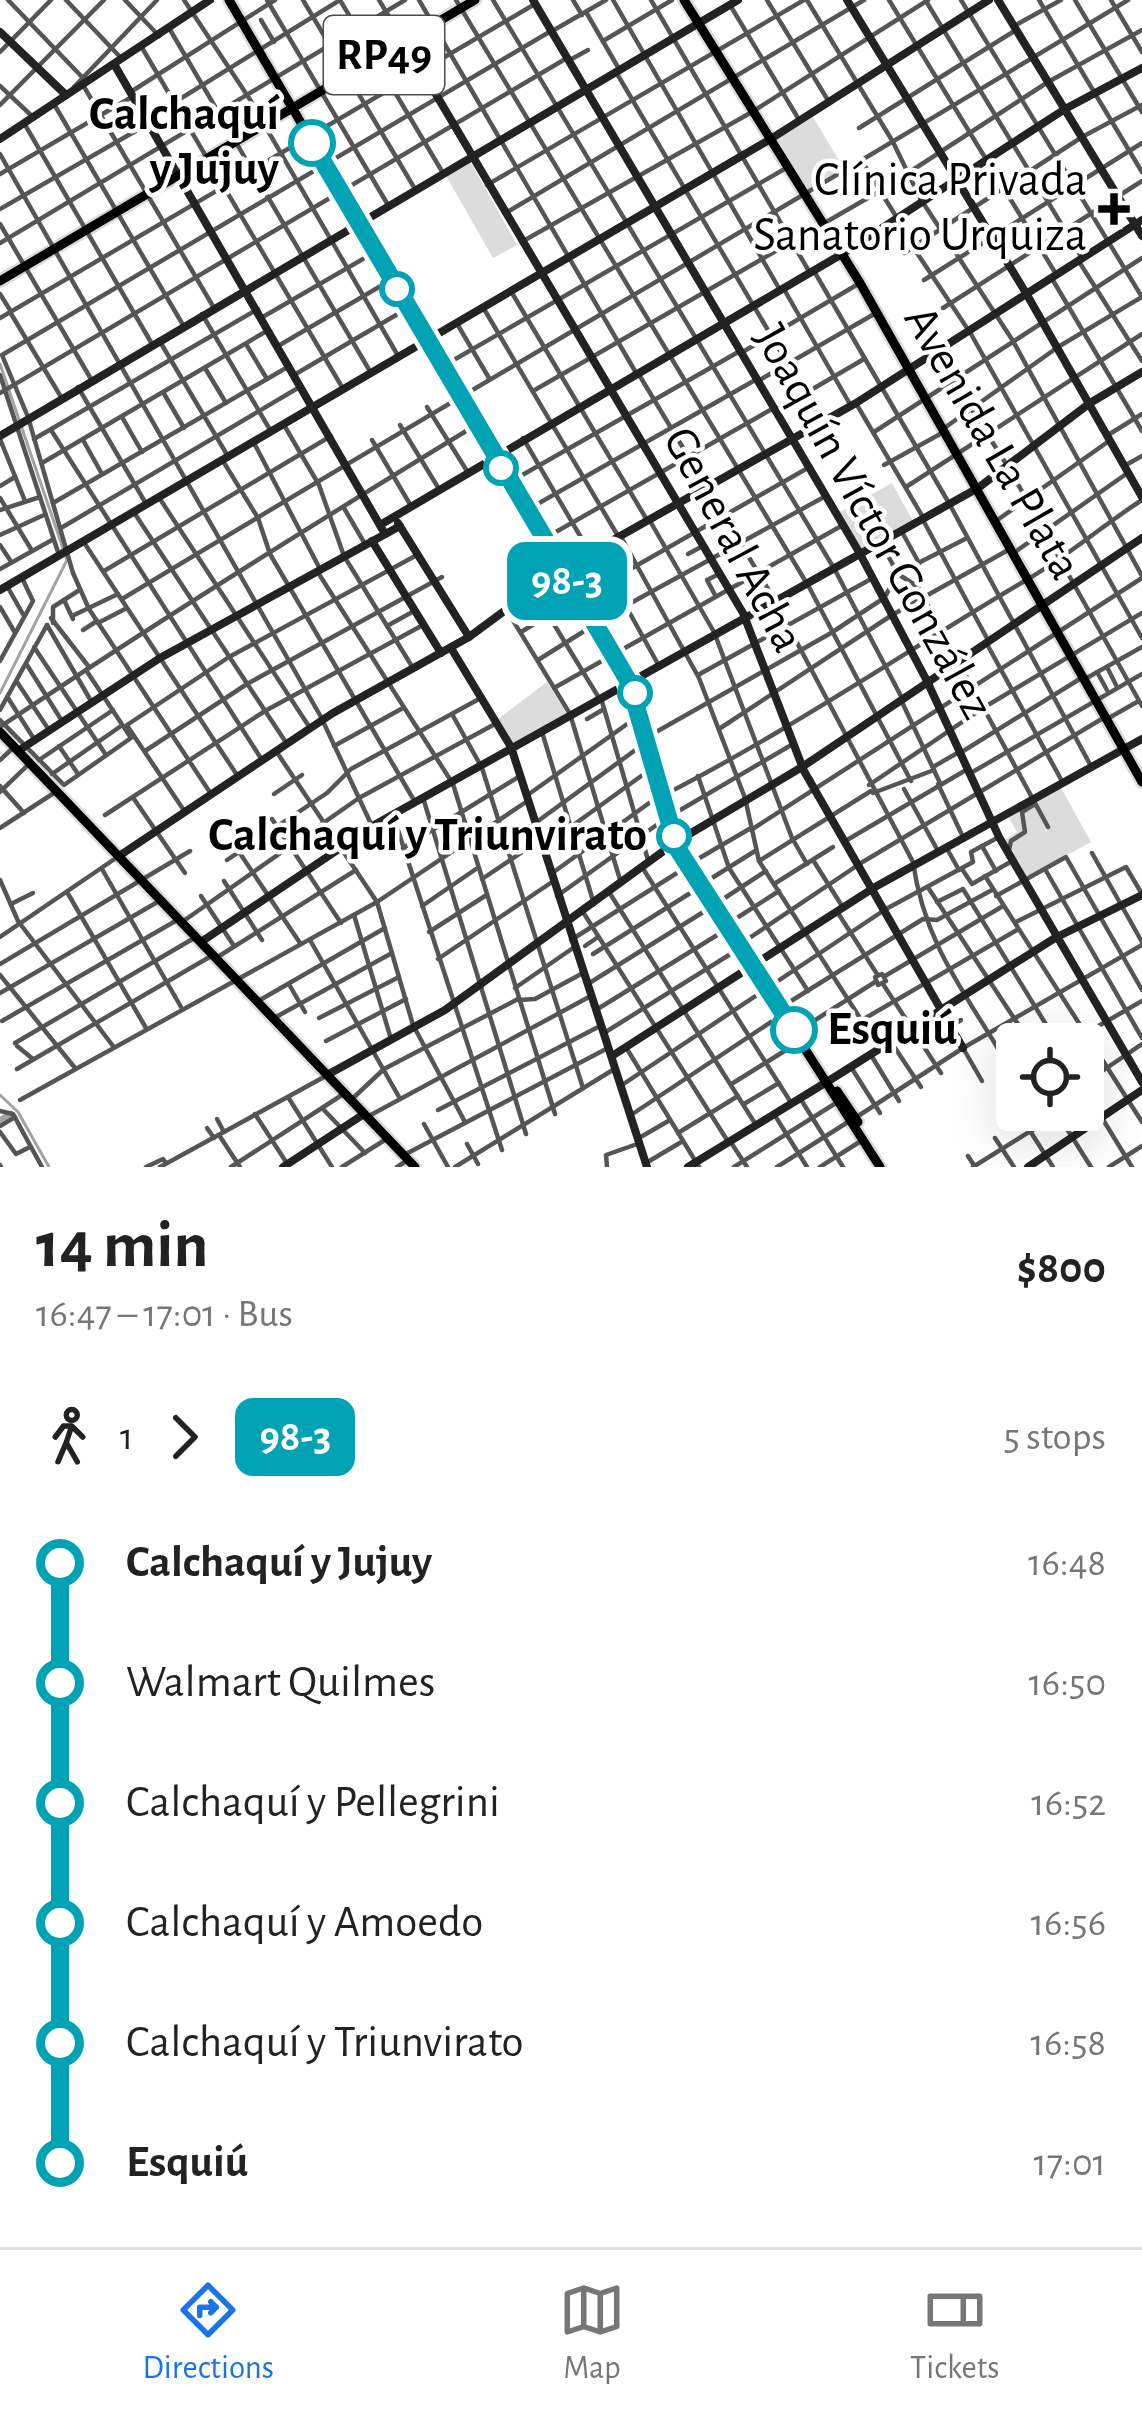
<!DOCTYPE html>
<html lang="en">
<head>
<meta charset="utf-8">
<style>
  :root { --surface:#fff; --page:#f6f6f6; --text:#222; --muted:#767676; --line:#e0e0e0; --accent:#1a73e8 }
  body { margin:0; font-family:"Alegreya Sans",sans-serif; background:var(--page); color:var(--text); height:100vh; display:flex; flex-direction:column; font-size:45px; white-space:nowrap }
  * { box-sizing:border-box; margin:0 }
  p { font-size:39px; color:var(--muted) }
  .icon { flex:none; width:66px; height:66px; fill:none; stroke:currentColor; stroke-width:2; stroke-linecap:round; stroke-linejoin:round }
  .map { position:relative; height:1167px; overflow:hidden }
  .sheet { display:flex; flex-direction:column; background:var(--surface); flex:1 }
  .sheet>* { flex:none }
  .badge { padding:0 24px; border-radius:18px; font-size:42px; line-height:78px }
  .tools { position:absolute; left:996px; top:1023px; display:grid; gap:24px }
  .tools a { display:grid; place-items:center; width:108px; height:108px; border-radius:12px; background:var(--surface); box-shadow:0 12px 48px #0002; font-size:60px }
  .map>.badge { position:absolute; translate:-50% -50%; box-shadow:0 0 0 6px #fff }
  .legs { display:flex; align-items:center; gap:18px; height:132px; padding:0 36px; font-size:39px }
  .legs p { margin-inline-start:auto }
  .overview { display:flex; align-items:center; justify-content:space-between; height:204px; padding:0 36px }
  h1 { font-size:66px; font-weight:600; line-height:90px }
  ul { padding:0 36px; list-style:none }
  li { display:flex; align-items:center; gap:42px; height:120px; font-size:45px }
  li i { display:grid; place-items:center; width:18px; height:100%; margin:0 15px; background:currentColor }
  li i::after { content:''; width:30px; height:30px; margin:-15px; border:9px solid; border-radius:50%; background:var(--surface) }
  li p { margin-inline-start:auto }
  li:first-child i { background:linear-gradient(#0000 50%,currentColor 0) }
  li:last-child i { background:linear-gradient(currentColor 50%,#0000 0) }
  .tab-bar { display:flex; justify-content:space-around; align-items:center; height:168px; border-top:3px solid var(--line); background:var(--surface); font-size:33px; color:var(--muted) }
  .tab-bar a { display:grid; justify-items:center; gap:6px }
  .tab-bar .current { color:var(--accent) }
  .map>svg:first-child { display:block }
  .green { fill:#dcdcdc }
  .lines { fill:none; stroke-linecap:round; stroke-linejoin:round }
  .stream { stroke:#a3a3a3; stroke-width:3 }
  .canal { stroke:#a3a3a3; stroke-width:6 }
  .primary-casing { stroke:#dbdbdb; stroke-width:14 }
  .street { stroke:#555; stroke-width:4.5 }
  .secondary { stroke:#222; stroke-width:8 }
  .primary { stroke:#000; stroke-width:9 }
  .line-1-casing { stroke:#fff; stroke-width:27 }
  .line-1 { stroke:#00a3b4; stroke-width:18 }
  .stop-1-dot { fill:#fff; stroke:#00a3b4; stroke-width:6 }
  .poi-dot { fill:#000; stroke:#fff; stroke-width:4.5 }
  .labels { text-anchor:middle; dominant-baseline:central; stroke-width:9; stroke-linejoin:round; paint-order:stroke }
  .shield { fill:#fff; stroke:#4c4c4c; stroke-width:3 }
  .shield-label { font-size:45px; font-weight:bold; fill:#000 }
  .stop-label { font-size:48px; font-weight:bold; fill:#000; stroke:#fff; text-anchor:end }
  .poi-label { font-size:48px; fill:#000; stroke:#fff; text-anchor:end }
  .street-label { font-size:48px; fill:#000; stroke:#fff }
</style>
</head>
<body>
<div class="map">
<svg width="1142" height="1167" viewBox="0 0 1142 1167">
  <rect width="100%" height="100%" fill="#fff"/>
  <g class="green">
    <path d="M813 117 844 169 808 190 775 140Z"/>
    <path d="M470 161 517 245 493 258 445 174Z"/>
    <path d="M892 483 913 521 860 549 840 512Z"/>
    <path d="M547 682 567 714 514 744 498 719Z"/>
    <path d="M1060 786 1091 842 1023 879 1002 841 1017 832 1007 815Z"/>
  </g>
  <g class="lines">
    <g class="stream">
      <path d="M0 364 67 560 0 693"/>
      <path d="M0 1095 18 1112 49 1167"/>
    </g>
    <path class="canal" d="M0 1120 10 1114"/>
    <g class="primary-casing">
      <g id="primary">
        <path d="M229 0 631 686 679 851 880 1167"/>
        <path d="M684 0 860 283 1142 782"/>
        <path d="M0 281 475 0"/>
        <path d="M0 732 415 1167"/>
        <path d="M837 1091 858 1122"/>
      </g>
    </g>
    <g class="street">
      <path d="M8 0 83 78"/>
      <path d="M66 0 122 59"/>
      <path d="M125 0 159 36"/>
      <path d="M184 0 249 98 397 354"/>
      <path d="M267 0 388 205"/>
      <path d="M303 0 415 189"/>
      <path d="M340 0 443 173"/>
      <path d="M379 0 404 41"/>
      <path d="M419 0 635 371"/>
      <path d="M456 0 809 587 911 781"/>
      <path d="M493 0 835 570 902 698"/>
      <path d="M573 0 582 15"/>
      <path d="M613 0 780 290"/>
      <path d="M651 0 810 273"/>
      <path d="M767 0 829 102"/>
      <path d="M807 0 893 142 920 198 1013 341 1142 576"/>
      <path d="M889 0 1056 274"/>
      <path d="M1039 0 1142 172"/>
      <path d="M1075 0 1142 112"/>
      <path d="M1111 0 1142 52"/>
      <path d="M926 1 1082 258"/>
      <path d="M730 5 798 118"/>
      <path d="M586 12 619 69"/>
      <path d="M261 20 274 42"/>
      <path d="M1014 26 1061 0"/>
      <path d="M169 28 371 373"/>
      <path d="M554 30 606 0"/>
      <path d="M603 41 672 0"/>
      <path d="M141 46 342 387"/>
      <path d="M0 52 51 0"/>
      <path d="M568 61 588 50"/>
      <path d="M616 72 822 422"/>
      <path d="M83 85 214 308"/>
      <path d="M0 86 33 117"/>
      <path d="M74 87 157 0"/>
      <path d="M129 93 275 0"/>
      <path d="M54 104 183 325"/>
      <path d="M0 105 104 0"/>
      <path d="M146 120 340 0"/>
      <path d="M24 123 152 344"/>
      <path d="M859 128 1016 30"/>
      <path d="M0 154 321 717 372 826"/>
      <path d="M863 163 897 218"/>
      <path d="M908 173 1048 82 1142 30"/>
      <path d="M0 174 130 98"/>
      <path d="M487 185 804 0"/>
      <path d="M0 209 146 125"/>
      <path d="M509 211 864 0"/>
      <path d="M895 220 971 334 1142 638"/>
      <path d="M0 224 91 379"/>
      <path d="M525 240 752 112 928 0"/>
      <path d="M0 243 405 0"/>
      <path d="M904 253 1082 137 1142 105"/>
      <path d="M1078 260 1142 361"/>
      <path d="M814 271 950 505 1092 768"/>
      <path d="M1051 277 1142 431"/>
      <path d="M924 280 1142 143"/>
      <path d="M785 291 851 406"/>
      <path d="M512 293 647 520"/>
      <path d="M0 294 10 310"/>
      <path d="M943 308 1142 181"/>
      <path d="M484 309 618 536"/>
      <path d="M10 312 61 397"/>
      <path d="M202 314 269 428"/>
      <path d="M0 318 535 4"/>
      <path d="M261 318 375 252"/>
      <path d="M456 322 489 378"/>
      <path d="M159 340 229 458"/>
      <path d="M246 344 267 379"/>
      <path d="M278 346 391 280"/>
      <path d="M942 349 975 406"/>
      <path d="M741 353 860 283"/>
      <path d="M936 353 1010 470 1142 706"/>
      <path d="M445 365 788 167"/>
      <path d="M205 368 226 403"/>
      <path d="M638 373 774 599 913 862C925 948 968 995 1010 1069"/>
      <path d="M0 375 58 552"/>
      <path d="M294 375 408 308"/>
      <path d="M758 381 876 313"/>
      <path d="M78 387 145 502"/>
      <path d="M533 391 880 191"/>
      <path d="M163 392 184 428"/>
      <path d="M0 393 567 58"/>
      <path d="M857 405 924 519"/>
      <path d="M427 407 467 471"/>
      <path d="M775 411 864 359"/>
      <path d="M122 417 142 452"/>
      <path d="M284 425 319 485 344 556 413 668"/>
      <path d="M400 425 439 489"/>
      <path d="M943 429 1058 347 1142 297 961 0"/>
      <path d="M51 430 262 760"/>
      <path d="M874 432 1142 258"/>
      <path d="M1108 435 1142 414"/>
      <path d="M523 438 590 553"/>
      <path d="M0 439 25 501"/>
      <path d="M34 439 258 309"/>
      <path d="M83 440 102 474"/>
      <path d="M372 440 411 506"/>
      <path d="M254 443 320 569"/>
      <path d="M223 461 258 518 270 554 415 802"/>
      <path d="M42 463 265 332"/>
      <path d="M884 465 942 433"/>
      <path d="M1126 465 1142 456"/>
      <path d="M510 482 740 351"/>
      <path d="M0 486 15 477"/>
      <path d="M906 487 1142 334"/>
      <path d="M0 498 31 549"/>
      <path d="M160 499 310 728"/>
      <path d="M53 503 286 368"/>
      <path d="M344 508 365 544"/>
      <path d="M0 510 40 497"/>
      <path d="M527 510 757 379"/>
      <path d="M135 514 287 744"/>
      <path d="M923 520 989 642"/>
      <path d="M650 521 714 632 792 838 807 864"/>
      <path d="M996 521 1109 441"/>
      <path d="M61 528 298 388"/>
      <path d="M902 532 919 563 918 587 1048 827"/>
      <path d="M0 535 44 515"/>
      <path d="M620 535 699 678 745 798 759 861 878 1046"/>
      <path d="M547 537 772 409"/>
      <path d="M881 543 898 574 918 587"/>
      <path d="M85 544 237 775"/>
      <path d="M0 545 10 560"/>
      <path d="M595 550 659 666"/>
      <path d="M1015 552 1129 472"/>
      <path d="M688 554 701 547"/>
      <path d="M0 569 52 540"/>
      <path d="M104 571 331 436"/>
      <path d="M317 571 453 784 555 1114"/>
      <path d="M613 579 806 469"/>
      <path d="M7 586 24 616"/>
      <path d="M533 590 599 698"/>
      <path d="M715 595 707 580 717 575"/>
      <path d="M122 599C456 397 795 203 1128 0"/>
      <path d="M64 600 73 619"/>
      <path d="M629 604 824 497"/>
      <path d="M0 607 14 631"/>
      <path d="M506 609 570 714 621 883"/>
      <path d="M72 616 118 594"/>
      <path d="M51 618 89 667"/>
      <path d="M53 623V607L78 591"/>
      <path d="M98 623 125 609"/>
      <path d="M47 625 91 701"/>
      <path d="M387 626 414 611"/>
      <path d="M83 630 97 621"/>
      <path d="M521 632 577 598"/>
      <path d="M988 646 1063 783"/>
      <path d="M34 647 106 755"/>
      <path d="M538 660 594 625"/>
      <path d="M0 661 33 601 22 578"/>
      <path d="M27 665 62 721"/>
      <path d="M1107 667 1116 685"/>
      <path d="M1097 672 1107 690"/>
      <path d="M698 675 871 579"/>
      <path d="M1085 679 1142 647"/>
      <path d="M17 682 49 730"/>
      <path d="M554 688 843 525"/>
      <path d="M8 698 34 739"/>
      <path d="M601 698 648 860"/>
      <path d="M902 702 940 783"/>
      <path d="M0 710 47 625"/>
      <path d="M452 714 482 768 583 1088"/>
      <path d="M587 719 604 709"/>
      <path d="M1107 719 1137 702"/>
      <path d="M0 720 64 785 131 738 86 670"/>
      <path d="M127 725 229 657 417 555"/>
      <path d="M0 727C156 622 315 523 476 425"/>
      <path d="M128 727 185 812"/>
      <path d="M719 729 892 615 1010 549"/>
      <path d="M542 732 594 904"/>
      <path d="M649 736 831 633 884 598 899 573 967 538"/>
      <path d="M59 746 78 774"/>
      <path d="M334 746 403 708"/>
      <path d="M145 751 247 684 442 577"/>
      <path d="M276 751 377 902 413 1025 465 1122"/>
      <path d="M960 753 1083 677"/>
      <path d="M0 760 14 747"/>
      <path d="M39 760 113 710"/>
      <path d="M933 767 959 752"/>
      <path d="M52 774 121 726"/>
      <path d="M969 774 1142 674"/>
      <path d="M698 776 729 868 808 991"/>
      <path d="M938 784 963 837"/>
      <path d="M869 785 983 708 1142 613"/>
      <path d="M0 786 24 813"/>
      <path d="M904 789 938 851"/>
      <path d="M0 792 30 763"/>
      <path d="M873 793 934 770"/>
      <path d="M211 794 89 609 73 573 28 417 2 355 551 31"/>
      <path d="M274 794 302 775"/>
      <path d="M529 794 637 717"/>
      <path d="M664 795C789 731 906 651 1028 579 1068 556 1103 525 1142 500"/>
      <path d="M134 799 185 873"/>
      <path d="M424 801 526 1134"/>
      <path d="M105 815 265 711 423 625"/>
      <path d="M393 815 502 1150"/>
      <path d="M272 819 341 923"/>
      <path d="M538 821 645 743"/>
      <path d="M0 828 57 791"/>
      <path d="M751 830 1142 578"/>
      <path d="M847 840 966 770"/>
      <path d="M233 843 300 943"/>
      <path d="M982 846 996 871"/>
      <path d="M543 847 655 766"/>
      <path d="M946 847 959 870"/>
      <path d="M403 848 520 776"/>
      <path d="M1092 853 1142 942"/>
      <path d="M1008 854 1011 841 1025 832 1022 812 1035 804"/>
      <path d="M227 860 327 793 351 769 479 699"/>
      <path d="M813 860 842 906"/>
      <path d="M759 861 871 791"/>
      <path d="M691 863 751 828"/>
      <path d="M642 867 790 1101"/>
      <path d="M102 869 181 1007"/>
      <path d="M962 869 972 884 1012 861"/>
      <path d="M1045 869 1142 1038"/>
      <path d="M551 874 663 793"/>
      <path d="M985 876 1142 1122"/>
      <path d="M482 879 540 840"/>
      <path d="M0 880 18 921 113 1046"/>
      <path d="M224 881 262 940"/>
      <path d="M704 883 755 851"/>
      <path d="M774 884 833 847"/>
      <path d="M929 889 1031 1044"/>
      <path d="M67 892 146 1028"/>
      <path d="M609 892 756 1125"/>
      <path d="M201 896 234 946"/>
      <path d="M557 896 665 819 793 744"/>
      <path d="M996 896 1066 857 1142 990"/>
      <path d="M937 902 963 889 1058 1044"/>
      <path d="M717 903 766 871"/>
      <path d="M11 904 33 893"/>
      <path d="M422 906 476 869"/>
      <path d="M583 912 727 1140"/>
      <path d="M838 913 877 974"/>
      <path d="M354 915 391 1039"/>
      <path d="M182 922 359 798 495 724"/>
      <path d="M1016 922 1126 867 1142 894"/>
      <path d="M729 923 779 891"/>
      <path d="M429 932 485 896"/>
      <path d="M0 937 119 856"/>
      <path d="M310 940 399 1097"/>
      <path d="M571 940 688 866"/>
      <path d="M742 943 861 863 1105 717"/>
      <path d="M585 946 598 937"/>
      <path d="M593 954 700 887"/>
      <path d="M216 958 356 870"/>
      <path d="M438 959 552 882"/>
      <path d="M0 964 190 851"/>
      <path d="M882 974 886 981 878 985 875 977Z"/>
      <path d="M0 975 75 1068"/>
      <path d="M885 976 1003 906"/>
      <path d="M591 982 713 906"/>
      <path d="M883 984 941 1073"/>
      <path d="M290 986 305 1012"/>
      <path d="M515 988 573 948"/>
      <path d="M0 993 161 900"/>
      <path d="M260 1000 385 928"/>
      <path d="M519 1000 535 999 583 973"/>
      <path d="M783 1006 923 919 937 920 992 890"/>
      <path d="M596 1010 727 929"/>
      <path d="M276 1017 392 953"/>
      <path d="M319 1018 399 977"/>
      <path d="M862 1020 1017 930"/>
      <path d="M2 1021 179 919"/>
      <path d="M950 1027 961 1020"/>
      <path d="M798 1031 875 982"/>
      <path d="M604 1033 737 950"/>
      <path d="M326 1041 406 999"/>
      <path d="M891 1042 921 1087"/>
      <path d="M15 1043 196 937"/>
      <path d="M1067 1044 1142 1001"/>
      <path d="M17 1046 33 1059"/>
      <path d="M963 1048 982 1081"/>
      <path d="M627 1049 699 1167"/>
      <path d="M871 1055 899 1101"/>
      <path d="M851 1067 880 1113"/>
      <path d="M17 1069 213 955"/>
      <path d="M733 1083 799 1042"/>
      <path d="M1083 1084 1142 1044"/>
      <path d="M622 1085 886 909 973 862 971 852 999 837"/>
      <path d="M1083 1087 1132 1167"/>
      <path d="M288 1097 332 1167"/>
      <path d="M800 1098 843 1167"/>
      <path d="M20 1100 377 902 526 802"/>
      <path d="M351 1100 384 1069 518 999"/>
      <path d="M744 1104 779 1083"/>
      <path d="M323 1109 365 1153"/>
      <path d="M438 1110 602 1025"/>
      <path d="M1055 1110 1091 1167"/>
      <path d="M0 1111 13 1114 42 1167"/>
      <path d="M255 1114 288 1165"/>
      <path d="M774 1114 807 1167"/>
      <path d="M631 1115 780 1016"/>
      <path d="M367 1117 589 997"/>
      <path d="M855 1118 963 1048 1142 945"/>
      <path d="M217 1119 224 1132"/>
      <path d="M1025 1123 1053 1167"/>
      <path d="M424 1124 448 1167"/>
      <path d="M0 1126 15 1117"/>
      <path d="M207 1128 214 1138"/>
      <path d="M0 1132 16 1154 30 1147"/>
      <path d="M678 1133 738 1096"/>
      <path d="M219 1135 240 1167"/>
      <path d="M639 1138 670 1120"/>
      <path d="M995 1138 1014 1167"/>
      <path d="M730 1141 747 1167"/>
      <path d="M467 1144 478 1164"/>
      <path d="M404 1155 606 1049"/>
      <path d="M968 1156 975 1167"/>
      <path d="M646 1163 683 1141"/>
      <path d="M0 1165 1 1167"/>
      <path d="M146 1167 163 1159 166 1163"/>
      <path d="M160 1167 324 1077"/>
      <path d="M231 1167 345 1093"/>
      <path d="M342 1167 388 1138"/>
      <path d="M397 1167 408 1160"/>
      <path d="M455 1167 616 1068"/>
      <path d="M607 1167 606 1155 640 1143"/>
      <path d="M734 1167 836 1103"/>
      <path d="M777 1167 848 1122"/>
      <path d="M820 1167 861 1141"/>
      <path d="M973 1167 1058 1114"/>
      <path d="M1109 1167 1142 1146"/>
    </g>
    <g class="secondary">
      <path d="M533 0 859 552 927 681 999 837 1142 1082"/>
      <path d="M847 0 1026 293 1142 497"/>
      <path d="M998 0 1142 236"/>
      <path d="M0 32 66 95"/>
      <path d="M405 42 743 613 804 771 963 1048"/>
      <path d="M114 64 385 534"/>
      <path d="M0 139 210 0"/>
      <path d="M0 436 738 0"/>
      <path d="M398 523 469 637"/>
      <path d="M380 525 842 254 1065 109 1142 68"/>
      <path d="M372 541 441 653"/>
      <path d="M0 590 769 140 989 0"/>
      <path d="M451 648 511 747 647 1167"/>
      <path d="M18 751 160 658 400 526"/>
      <path d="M119 856 333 713 469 637 560 570 856 403 1142 220"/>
      <path d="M201 942 376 824 978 488 1090 403 1142 372"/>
      <path d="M612 1056 875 887 1142 739"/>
      <path d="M327 1075 445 1010 676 842 802 767 1142 538"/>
      <path d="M830 1080 1055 938 1142 895"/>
      <path d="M283 1167 364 1114"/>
      <path d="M688 1167 825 1083"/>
      <path d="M1028 1167 1142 1090"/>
    </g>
    <use href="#primary" class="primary"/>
  </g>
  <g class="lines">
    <g class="line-1-casing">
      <path id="line-1" d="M312 143 629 682 677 848 794 1030"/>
    </g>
    <use href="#line-1" class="line-1"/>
  </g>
  <g class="stop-1-dot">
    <circle cx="312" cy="143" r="21"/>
    <circle cx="397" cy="289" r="15"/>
    <circle cx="501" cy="468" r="15"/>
    <circle cx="635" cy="693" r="15"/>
    <circle cx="674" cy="836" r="15"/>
    <circle cx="794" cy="1030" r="21"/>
  </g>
  <path class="poi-dot" d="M1108 191h12v12h12v12h-12v12h-12v-12h-12v-12h12z"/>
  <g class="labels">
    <rect class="shield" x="324" y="16" width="120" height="78" rx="9"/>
    <g class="shield-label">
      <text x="384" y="55">RP49</text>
    </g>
    <g class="stop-label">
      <text x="279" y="115">Calchaquí<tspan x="279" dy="55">y Jujuy</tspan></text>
      <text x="647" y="836">Calchaquí y Triunvirato</text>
      <text x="827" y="1030" text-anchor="start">Esquiú</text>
    </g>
    <g class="poi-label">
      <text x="1087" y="181">Clínica Privada<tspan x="1087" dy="55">Sanatorio Urquiza</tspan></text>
    </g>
    <g class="street-label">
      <text transform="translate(992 443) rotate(60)">Avenida La Plata</text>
      <text transform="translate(873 522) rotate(61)">Joaquín Víctor González</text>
      <text transform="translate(733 540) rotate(62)">General Acha</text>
    </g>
  </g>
</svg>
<div class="tools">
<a><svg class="icon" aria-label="locate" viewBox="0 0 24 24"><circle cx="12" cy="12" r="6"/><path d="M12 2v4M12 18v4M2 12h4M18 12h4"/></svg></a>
</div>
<b class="badge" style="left:567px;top:581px;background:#00a3b4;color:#fff">98-3</b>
</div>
<section class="sheet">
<div class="overview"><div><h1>14 min</h1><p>16:47 – 17:01 · Bus</p></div><b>$800</b></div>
<div class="legs"><svg class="icon" aria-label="walk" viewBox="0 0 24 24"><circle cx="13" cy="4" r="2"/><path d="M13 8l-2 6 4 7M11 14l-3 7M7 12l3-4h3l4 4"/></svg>1<svg class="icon" aria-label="forward" viewBox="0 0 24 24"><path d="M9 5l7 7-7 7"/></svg><b class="badge" style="background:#00a3b4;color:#fff">98-3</b><p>5 stops</p></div>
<ul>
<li><i style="color:#00a3b4"></i><b>Calchaquí y Jujuy</b><p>16:48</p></li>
<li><i style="color:#00a3b4"></i><span>Walmart Quilmes</span><p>16:50</p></li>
<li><i style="color:#00a3b4"></i><span>Calchaquí y Pellegrini</span><p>16:52</p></li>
<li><i style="color:#00a3b4"></i><span>Calchaquí y Amoedo</span><p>16:56</p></li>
<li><i style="color:#00a3b4"></i><span>Calchaquí y Triunvirato</span><p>16:58</p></li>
<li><i style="color:#00a3b4"></i><b>Esquiú</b><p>17:01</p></li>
</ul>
</section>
<nav class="tab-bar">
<a class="current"><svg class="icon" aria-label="directions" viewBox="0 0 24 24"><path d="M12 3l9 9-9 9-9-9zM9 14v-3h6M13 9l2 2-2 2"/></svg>Directions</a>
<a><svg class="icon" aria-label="map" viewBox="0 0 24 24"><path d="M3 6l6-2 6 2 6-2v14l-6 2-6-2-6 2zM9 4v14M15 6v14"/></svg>Map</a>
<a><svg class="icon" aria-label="tickets" viewBox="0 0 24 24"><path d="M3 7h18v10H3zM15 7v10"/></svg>Tickets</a>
</nav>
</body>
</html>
